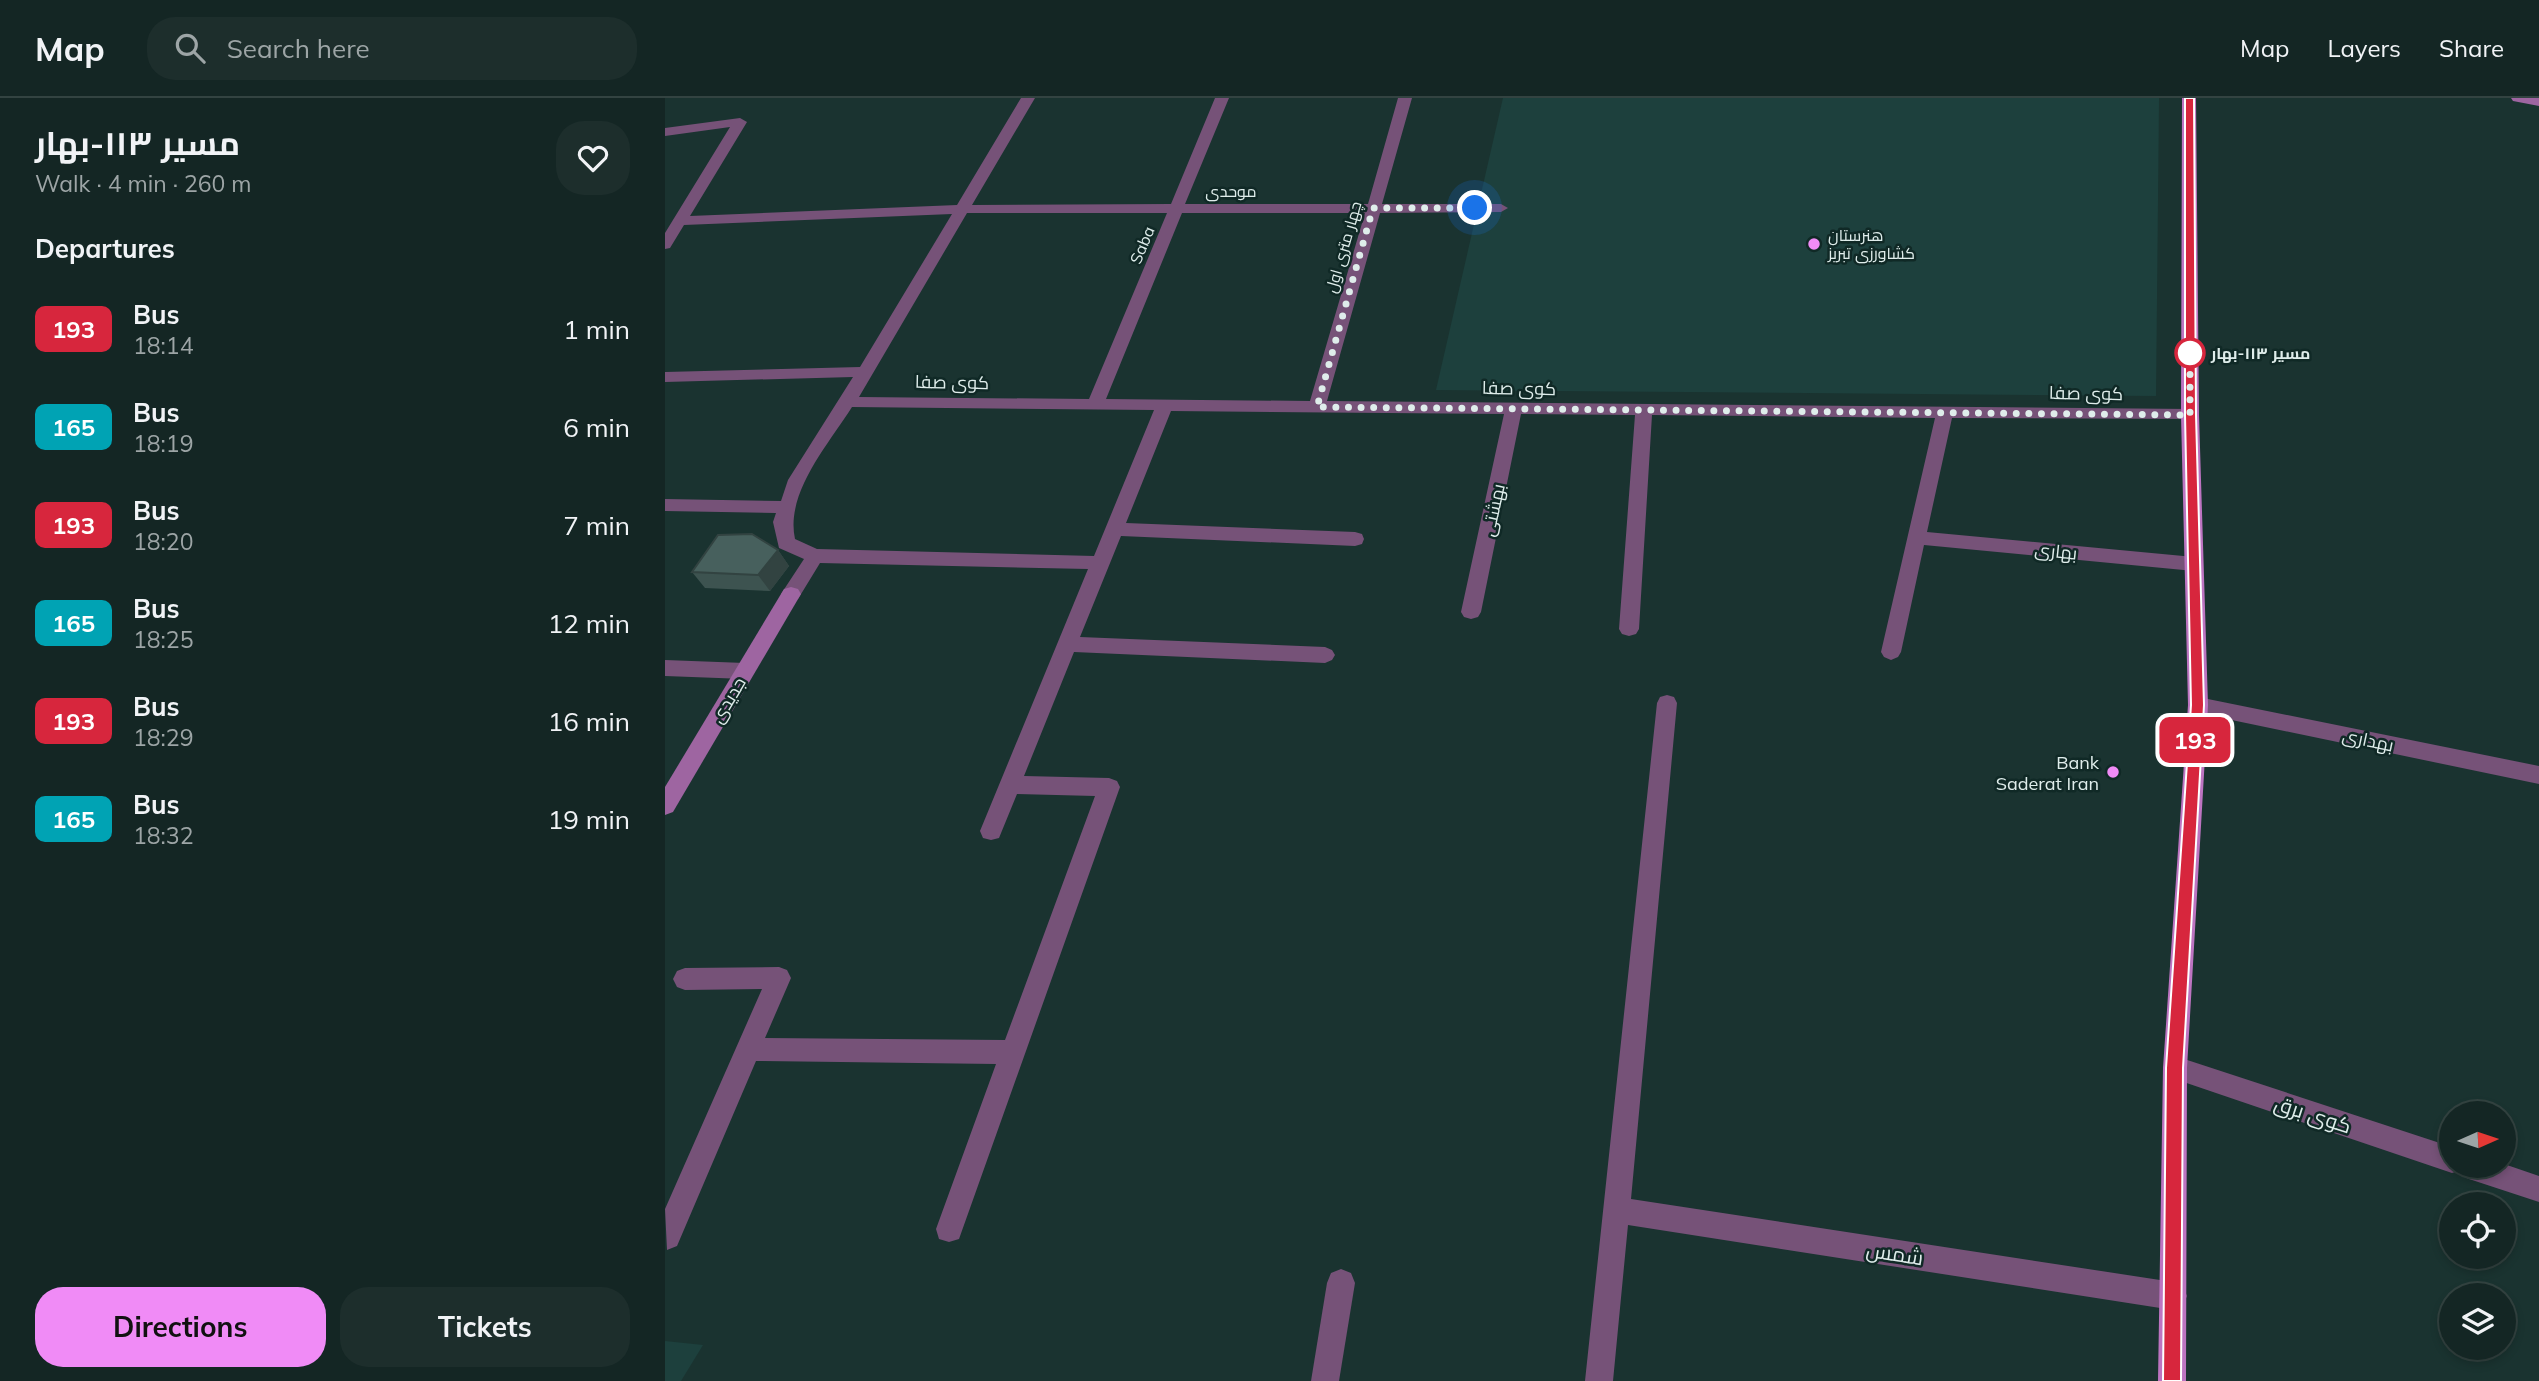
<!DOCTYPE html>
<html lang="en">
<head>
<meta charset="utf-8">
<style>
  :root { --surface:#142624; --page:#1d2e2c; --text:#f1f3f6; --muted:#9da5a6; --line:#334341; --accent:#f08bf6 }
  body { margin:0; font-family:Mulish,Cairo,sans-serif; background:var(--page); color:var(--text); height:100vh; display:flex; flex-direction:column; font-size:26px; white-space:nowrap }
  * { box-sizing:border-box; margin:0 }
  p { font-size:23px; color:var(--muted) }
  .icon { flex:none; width:38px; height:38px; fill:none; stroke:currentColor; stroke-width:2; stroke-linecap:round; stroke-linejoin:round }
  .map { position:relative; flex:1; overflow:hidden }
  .details { display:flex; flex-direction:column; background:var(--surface); width:665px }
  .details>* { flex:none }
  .badge { padding:0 14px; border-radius:10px; font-size:24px; line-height:46px }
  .needle { width:46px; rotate:87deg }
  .buttons { position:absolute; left:1774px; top:1003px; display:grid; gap:14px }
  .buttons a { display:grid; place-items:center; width:77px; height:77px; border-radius:50%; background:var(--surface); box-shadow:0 4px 10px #0003,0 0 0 2px var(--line); font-size:35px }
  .you { position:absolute; width:35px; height:35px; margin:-18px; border:5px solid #fff; border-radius:50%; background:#1a73e8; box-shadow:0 0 0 10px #1a73e833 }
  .map>.badge { position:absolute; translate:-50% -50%; box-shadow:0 0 0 4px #fff }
  h2 { padding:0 35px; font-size:26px; line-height:63px }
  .round { display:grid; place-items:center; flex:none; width:74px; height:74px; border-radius:28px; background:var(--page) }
  .head { display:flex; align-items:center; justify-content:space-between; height:119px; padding:0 35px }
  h1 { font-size:33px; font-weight:700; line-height:52px }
  .primary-button { display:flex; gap:14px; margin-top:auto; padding:14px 35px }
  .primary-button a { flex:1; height:80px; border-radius:28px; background:var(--accent); color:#111; font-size:28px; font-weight:700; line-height:80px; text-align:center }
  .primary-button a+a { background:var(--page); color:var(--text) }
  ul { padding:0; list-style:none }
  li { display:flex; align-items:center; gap:21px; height:98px; padding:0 35px }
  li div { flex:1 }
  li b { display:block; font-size:26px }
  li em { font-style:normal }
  li .badge { min-width:77px; font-weight:700; text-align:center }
  header { display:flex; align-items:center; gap:42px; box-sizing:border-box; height:98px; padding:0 35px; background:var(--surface); border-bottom:2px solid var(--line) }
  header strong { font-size:33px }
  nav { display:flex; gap:38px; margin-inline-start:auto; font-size:24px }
  .search { width:490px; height:63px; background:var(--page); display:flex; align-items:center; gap:18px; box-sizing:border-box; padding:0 24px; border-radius:28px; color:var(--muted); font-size:26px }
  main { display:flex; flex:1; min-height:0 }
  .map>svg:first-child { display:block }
  .built { fill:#1d403d }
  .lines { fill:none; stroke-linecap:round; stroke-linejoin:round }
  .street { fill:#765278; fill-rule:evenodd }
  .secondary { fill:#9e65a1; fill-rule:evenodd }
  .primary { fill:#bd74c1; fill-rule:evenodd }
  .wall { fill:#3d5350 }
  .shaded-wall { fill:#324341 }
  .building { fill:#47605d; stroke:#324341; stroke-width:2 }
  .line { fill:#d7263d; stroke:#fff; stroke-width:2 }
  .walk { stroke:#dfedeb; stroke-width:7; stroke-dasharray:0 12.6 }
  .poi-dot { fill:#f08bf6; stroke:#102926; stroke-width:2.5 }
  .stop-dot { fill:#fff; stroke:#d7263d; stroke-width:3.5 }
  .labels { text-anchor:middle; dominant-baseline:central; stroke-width:5; stroke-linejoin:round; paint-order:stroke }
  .far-street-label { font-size:16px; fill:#dfedeb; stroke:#102926 }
  .far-poi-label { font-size:16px; fill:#dfedeb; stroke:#102926; text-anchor:start }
  .far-stop-label { font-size:16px; font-weight:bold; fill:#dfedeb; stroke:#102926; text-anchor:start }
  .street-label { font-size:18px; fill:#dfedeb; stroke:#102926 }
  .poi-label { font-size:18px; fill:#dfedeb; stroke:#102926; text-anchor:end }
  .near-street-label { font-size:21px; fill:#dfedeb; stroke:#102926 }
</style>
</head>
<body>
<header>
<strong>Map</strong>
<div class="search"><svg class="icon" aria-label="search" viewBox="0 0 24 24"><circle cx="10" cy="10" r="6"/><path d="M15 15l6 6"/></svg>Search here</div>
<nav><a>Map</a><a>Layers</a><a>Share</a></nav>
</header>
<main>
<section class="details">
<div class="head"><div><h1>مسیر ۱۱۳-بهار</h1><p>Walk · 4 min · 260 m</p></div><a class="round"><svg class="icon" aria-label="heart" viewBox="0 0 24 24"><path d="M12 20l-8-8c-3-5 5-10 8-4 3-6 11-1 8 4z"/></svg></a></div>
<h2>Departures</h2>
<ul>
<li><span class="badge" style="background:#d7263d;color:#fff">193</span><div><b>Bus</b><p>18:14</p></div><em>1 min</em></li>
<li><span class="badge" style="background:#00a3b4;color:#fff">165</span><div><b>Bus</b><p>18:19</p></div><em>6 min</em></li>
<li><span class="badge" style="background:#d7263d;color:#fff">193</span><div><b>Bus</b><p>18:20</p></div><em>7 min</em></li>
<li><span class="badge" style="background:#00a3b4;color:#fff">165</span><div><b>Bus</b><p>18:25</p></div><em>12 min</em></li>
<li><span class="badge" style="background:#d7263d;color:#fff">193</span><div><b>Bus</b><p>18:29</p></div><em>16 min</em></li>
<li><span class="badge" style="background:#00a3b4;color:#fff">165</span><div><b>Bus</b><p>18:32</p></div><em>19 min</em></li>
</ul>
<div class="primary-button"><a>Directions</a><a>Tickets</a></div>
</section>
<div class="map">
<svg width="1874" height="1283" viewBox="0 0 1874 1283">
  <rect width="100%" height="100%" fill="#1a3330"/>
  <g class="built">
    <path d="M838 0H1494L1491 298 771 292Z"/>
    <path d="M0 1243 38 1247 16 1283H0Z"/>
  </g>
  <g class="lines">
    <g class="street">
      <path d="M356 0H370L307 107 506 106 550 0H564L520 106H703L733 0H747L717 106H836L843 110 836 114 715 115 662 303 1525 311 1534 317 1531 321 1287 320 1262 434 1529 459 1536 461 1538 466 1536 471 1529 473 1259 447 1236 554 1233 559 1226 562 1219 559 1216 554 1270 320 987 317 974 531 971 536 964 538 957 536 954 531 970 317 856 316 816 514 813 519 806 521 799 519 796 514 839 316 506 313 461 425 690 434 697 436 699 441 697 446 690 448 456 438 415 539 660 549 667 552 670 557 667 562 660 565 409 554 359 678 444 680 452 683 455 689 294 1141 284 1144 274 1141 271 1131 331 966 91 963 12 1148 2 1152 0 1111 97 891 20 892 12 889 8 881 12 873 20 870 114 869 122 872 126 880 100 940 340 942 430 698 352 696 334 740 326 742 318 740 315 733 423 471 155 465 133 501H119L116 496 139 461 114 450 108 424 111 415 0 413V401L116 403 123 382 188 279 0 284V274L195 269 287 116 19 127 5 150 0 151V135L65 29 0 38V30L75 20 82 24 25 118 292 107ZM302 115H502L424 301 194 299ZM517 115H700L645 303 441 301ZM187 309 489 312 429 458 152 451 130 441C120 395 163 347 187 309Z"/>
      <path d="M0 562 80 565 87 568 90 573 87 578 80 581 0 578Z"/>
      <path d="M1002 597 1009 599 1012 605 966 1101 1508 1184 1518 1188 1522 1198 1518 1208 1508 1212 963 1127 948 1283H920L992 605 995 599Z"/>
      <path d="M1533 599 1874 668V686L1533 615 1526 613 1523 607 1526 601Z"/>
      <path d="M1510 958 1787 1049V1068L1839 1066 1874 1078V1104L1804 1081 1795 1077 1793 1073 1787 1075 1501 978 1498 970 1501 962Z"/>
      <path d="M676 1171 686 1175 690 1185 674 1283H646L662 1185 666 1175Z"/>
    </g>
    <g class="secondary">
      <path d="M1846 0H1874V8L1848 3Z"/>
      <path d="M126 489 133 491 136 496 8 714 0 717V689L119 491Z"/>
    </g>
    <path class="primary" d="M1517 0H1531L1534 317 1543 607 1522 970 1521 1283H1493L1498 970 1523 607 1516 317Z"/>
  </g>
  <path class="wall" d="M113 452 124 468 105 493 40 490 27 474Z"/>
  <path class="shaded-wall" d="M113 452 124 468 105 493 93 477Z"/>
  <path class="building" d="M87 436 113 452 93 477 27 474 53 437Z"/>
  <path class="line" d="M1520 0H1529L1531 317 1539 607 1518 970 1516 1283H1498L1501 970 1526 607 1520 317Z"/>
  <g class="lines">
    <path class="walk" d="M810 110H708L652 309 1525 317V255"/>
  </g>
  <g class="poi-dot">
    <circle cx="1149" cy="146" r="7"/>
    <circle cx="1448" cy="674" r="7"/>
  </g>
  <circle class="stop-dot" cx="1525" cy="255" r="14"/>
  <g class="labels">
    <g class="far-street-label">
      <text x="566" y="93">موحدی</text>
      <text transform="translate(477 147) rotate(-67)">Saba</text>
      <text transform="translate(678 149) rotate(-74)">چهار متری اول</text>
    </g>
    <g class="far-poi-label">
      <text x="1163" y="137">هنرستان<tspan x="1163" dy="18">کشاورزی تبریز</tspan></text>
    </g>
    <g class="far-stop-label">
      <text x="1546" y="255">مسیر ۱۱۳-بهار</text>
    </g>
    <g class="street-label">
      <text transform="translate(287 284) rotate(1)">کوی صفا</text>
      <text transform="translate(854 290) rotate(1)">کوی صفا</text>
      <text transform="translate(1421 295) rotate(1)">کوی صفا</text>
      <text transform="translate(828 412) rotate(-78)">بهشتی</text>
      <text transform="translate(1391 453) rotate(6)">بهاری</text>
      <text transform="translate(63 602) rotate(-59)">جدیدی</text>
      <text transform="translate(1703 642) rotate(12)">بهداری</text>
    </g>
    <g class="poi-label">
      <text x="1434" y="664">Bank<tspan x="1434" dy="21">Saderat Iran</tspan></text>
    </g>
    <g class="near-street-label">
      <text transform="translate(1648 1016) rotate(18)">کوی برق</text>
      <text transform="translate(1230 1155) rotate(9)">شمس</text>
    </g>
  </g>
</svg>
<div class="buttons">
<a><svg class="needle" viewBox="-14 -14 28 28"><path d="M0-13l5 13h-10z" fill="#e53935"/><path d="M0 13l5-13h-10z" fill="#9da5a6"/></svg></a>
<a><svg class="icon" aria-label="locate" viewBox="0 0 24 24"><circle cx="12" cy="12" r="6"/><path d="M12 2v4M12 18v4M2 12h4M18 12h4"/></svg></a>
<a><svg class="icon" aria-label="layers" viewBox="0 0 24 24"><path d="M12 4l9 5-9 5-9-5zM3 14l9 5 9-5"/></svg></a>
</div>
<div class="you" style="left:810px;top:110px"></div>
<b class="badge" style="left:1530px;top:642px;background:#d7263d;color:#fff">193</b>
</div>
</main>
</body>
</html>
